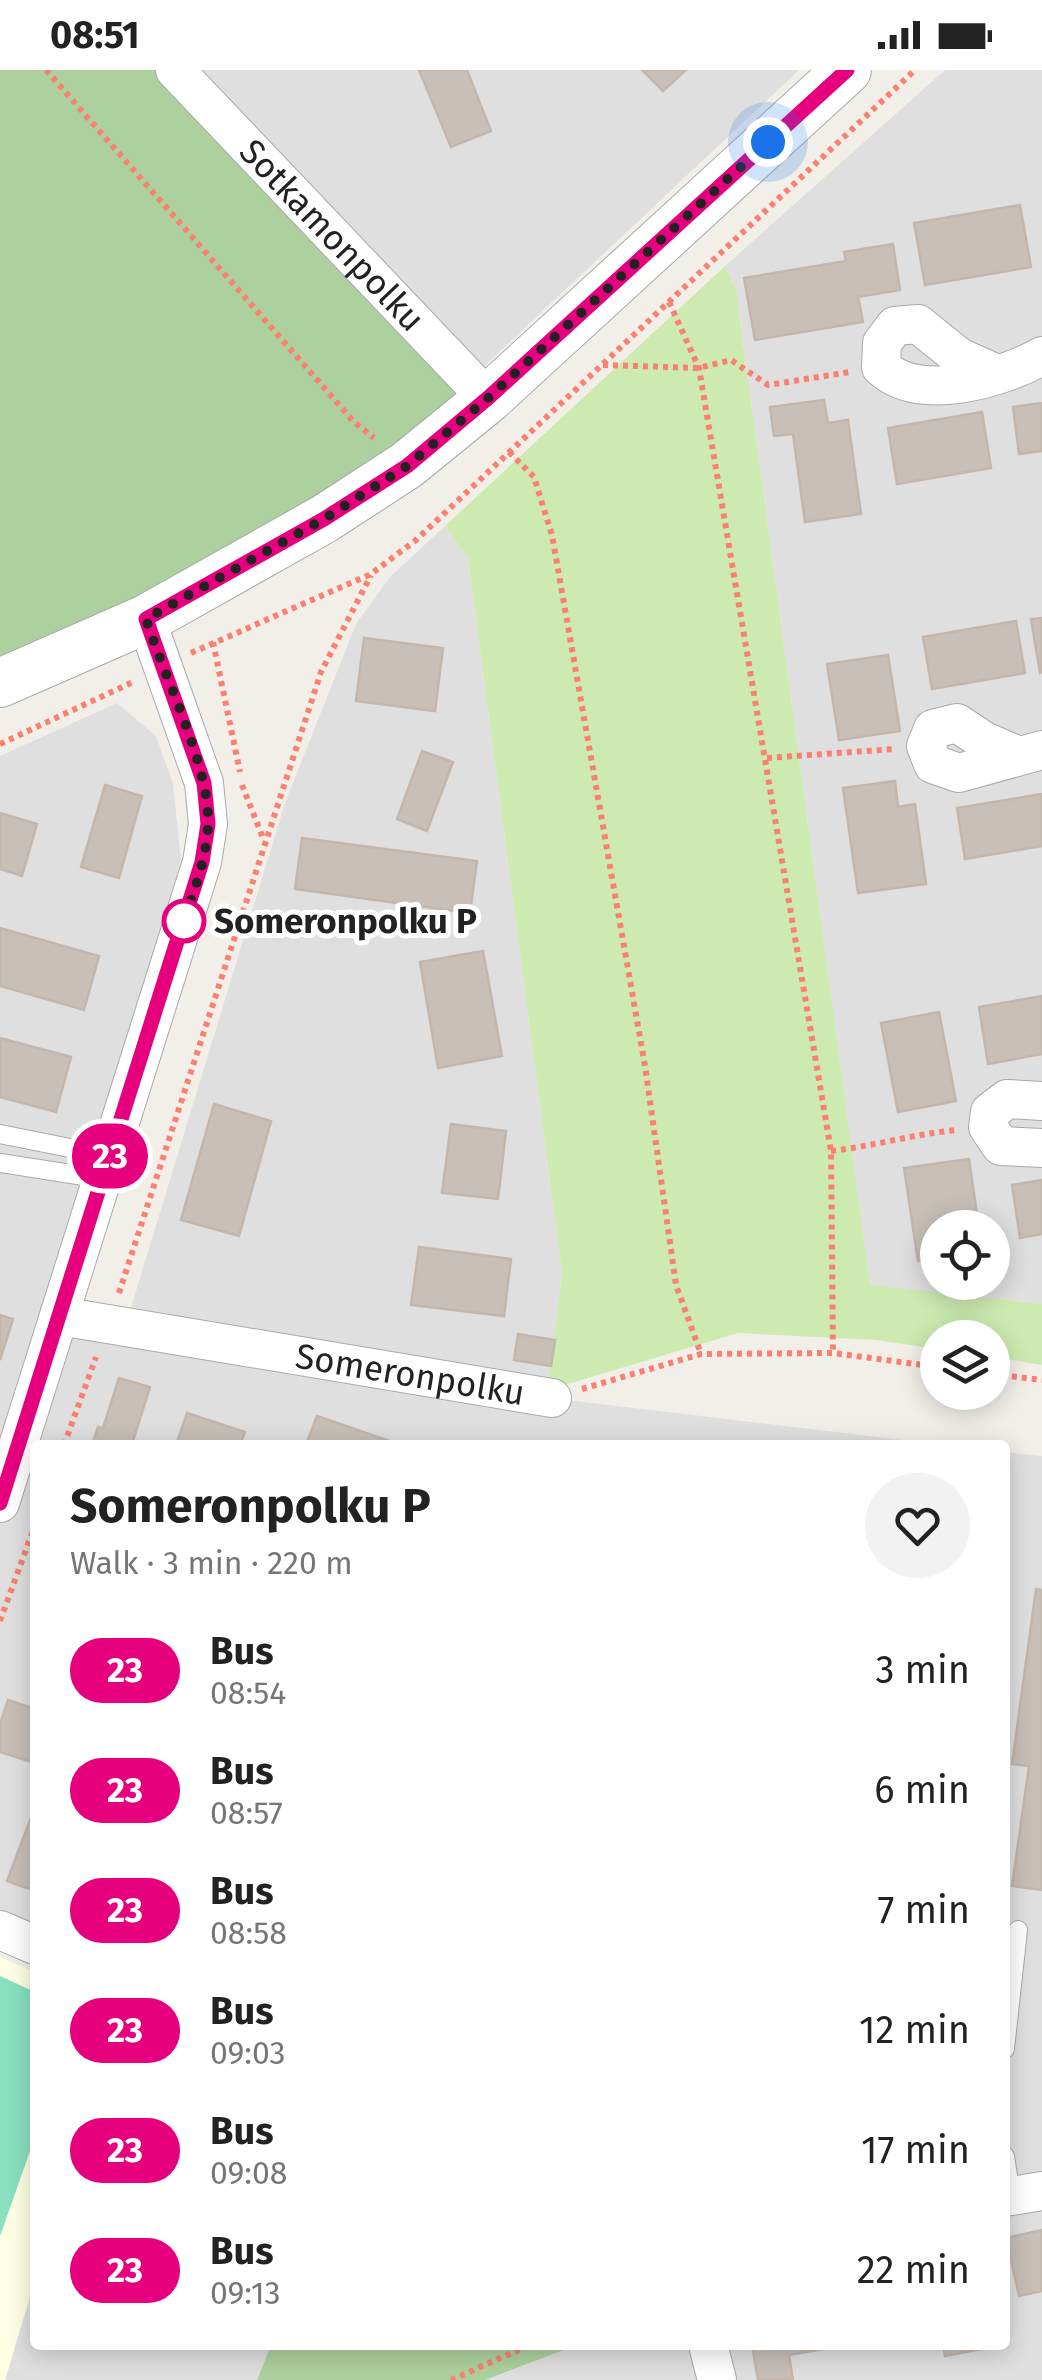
<!DOCTYPE html>
<html lang="en">
<head>
<meta charset="utf-8">
<style>
  :root { --surface:#fff; --page:#f2f2f2; --text:#222; --muted:#767676 }
  body { margin:0; font-family:"Fira Sans",sans-serif; background:var(--page); color:var(--text); height:100vh; display:flex; flex-direction:column; font-size:38px; white-space:nowrap }
  * { box-sizing:border-box; margin:0 }
  p { font-size:32px; color:var(--muted) }
  .icon { flex:none; width:55px; height:55px; fill:none; stroke:currentColor; stroke-width:2; stroke-linecap:round; stroke-linejoin:round }
  .map { position:relative; flex:1; overflow:hidden }
  .drawer { position:absolute; left:30px; top:1370px; width:980px; height:910px; display:flex; flex-direction:column; background:var(--surface); border-radius:10px; box-shadow:0 5px 25px #0003 }
  .drawer>* { flex:none }
  .badge { padding:0 20px; border-radius:32px; font-size:35px; line-height:65px }
  .fabs { position:absolute; left:920px; top:1140px; display:grid; gap:20px }
  .fabs a { display:grid; place-items:center; width:90px; height:90px; border-radius:50%; background:var(--surface); box-shadow:0 5px 25px #0003; font-size:50px }
  .you { position:absolute; width:50px; height:50px; margin:-25px; border:8px solid #fff; border-radius:50%; background:#1a73e8; box-shadow:0 0 0 15px #1a73e833 }
  .map>.badge { position:absolute; translate:-50% -50%; box-shadow:0 0 0 5px #fff }
  .round { display:grid; place-items:center; flex:none; width:105px; height:105px; border-radius:52px; background:var(--page) }
  .overview { display:flex; align-items:center; justify-content:space-between; height:170px; padding:0 40px }
  h1 { font-size:48px; font-weight:700; line-height:75px }
  ul { padding:0; list-style:none }
  li { display:flex; align-items:center; gap:30px; height:120px; padding:0 40px }
  li div { flex:1 }
  li b { display:block; font-size:38px }
  li em { font-style:normal }
  li .badge { min-width:110px; font-weight:700; text-align:center }
  .status { display:flex; justify-content:space-between; align-items:center; height:70px; padding:0 50px; background:var(--surface); direction:ltr }
  .status svg { height:28px; fill:currentColor }
  .map>svg:first-child { display:block }
  .residential { fill:#e0dfdf; fill-rule:evenodd }
  .education { fill:#ffffe5 }
  .grass { fill:#cdebb0 }
  .forest { fill:#add19e }
  .pitch { fill:#88e0be }
  .building { fill:#c7bfb8; stroke:#c4b6ab; stroke-width:2.5 }
  .lines { fill:none; stroke-linecap:round; stroke-linejoin:round }
  .service-casing { stroke:#a9a9a9; stroke-width:20 }
  .minor-casing { stroke:#a9a9a9; stroke-width:40 }
  .tertiary-casing { stroke:#a9a9a9; stroke-width:50 }
  .path { stroke:#fa8072; stroke-width:6; stroke-dasharray:5 5; stroke-linecap:butt }
  .service { stroke:#fff; stroke-width:18 }
  .minor { stroke:#fff; stroke-width:38 }
  .tertiary { stroke:#fff; stroke-width:48 }
  .line-casing { stroke:#fff; stroke-width:22 }
  .line { stroke:#e6007e; stroke-width:15 }
  .walk { stroke:#222; stroke-width:10; stroke-dasharray:0 18 }
  .stop-dot { fill:#fff; stroke:#e6007e; stroke-width:5 }
  .labels { text-anchor:middle; dominant-baseline:central; stroke-width:10; stroke-linejoin:round; paint-order:stroke }
  .street-label { font-size:35px; fill:#222; stroke:#fff }
  .stop-label { font-size:35px; font-weight:bold; fill:#222; stroke:#fff; text-anchor:start }
</style>
</head>
<body>
<div class="status"><b>08:51</b><svg viewBox="0 0 49 12"><path d="M0 12V9h3v3zM5 12V6h3v6zM10 12V3h3v9zM15 12V0h3v12zM26 1h20v11H26zM47 4h2v5h-2z"/></svg></div>
<div class="map">
<svg width="1042" height="2310" viewBox="0 0 1042 2310">
  <rect width="100%" height="100%" fill="#f2efe9"/>
  <g class="residential">
    <path d="M192 0H799L481 299Z"/>
    <path d="M945 0H1042V1234L870 1216 736 220 725 196ZM938 1158H992V1212H938Z"/>
    <path d="M445 456 468 488 562 1203 548 1320 129 1244 285 733 356 554 390 507Z"/>
    <path d="M117 633 156 666 173 714 181 790 60 1246 550 1328 945 1375H35V1875L0 1860V686Z"/>
    <path d="M1005 1382 1042 1386V2310H485L577 2275H1005Z"/>
    <path d="M35 2210V2275H271L257 2310H5Z"/>
  </g>
  <path class="education" d="M0 1887 35 1902V2210L5 2310H0Z"/>
  <path class="grass" d="M725 196 736 220 870 1215 1042 1234V1295L993 1287 992 1268H938L937 1279 876 1270 738 1263 548 1320 562 1203 468 488 445 456Z"/>
  <g class="forest">
    <path d="M0 0H158L488 329 0 613Z"/>
    <path d="M271 2275H577L485 2310H257Z"/>
  </g>
  <path class="pitch" d="M0 1906 35 1922V2067L0 2166Z"/>
  <g class="building">
    <path d="M419 0H467L491 61 451 77Z"/>
    <path d="M642 0H686L663 21Z"/>
    <path d="M1020 135 1031 197 925 215 914 153Z"/>
    <path d="M893 174 900 220 858 227 863 252 755 270 744 208 846 191 844 182Z"/>
    <path d="M824 330 828 353 848 350 861 444 805 452 793 364 774 366 770 337Z"/>
    <path d="M1042 333V381L1019 384 1013 337Z"/>
    <path d="M982 342 991 398 897 414 888 358Z"/>
    <path d="M1042 548V602L1040 603 1031 549Z"/>
    <path d="M1016 551 1025 603 932 619 923 567Z"/>
    <path d="M364 568 443 578 435 641 356 631Z"/>
    <path d="M888 585 900 661 839 670 827 594Z"/>
    <path d="M422 681 453 692 427 761 397 749Z"/>
    <path d="M895 711 898 737 915 734 926 814 858 823 843 718Z"/>
    <path d="M105 715 142 726 119 808 81 797Z"/>
    <path d="M1042 724V776L965 789 957 738Z"/>
    <path d="M0 743 37 754 22 806 0 799Z"/>
    <path d="M302 768 477 791 470 843 295 819Z"/>
    <path d="M0 858 99 886 84 940 0 916Z"/>
    <path d="M483 881 502 986 438 998 420 892Z"/>
    <path d="M1042 926V984L988 994 979 937Z"/>
    <path d="M939 942 956 1031 898 1042 881 953Z"/>
    <path d="M0 968 71 987 56 1042 0 1027Z"/>
    <path d="M214 1034 271 1051 239 1166 181 1150Z"/>
    <path d="M451 1054 506 1061 498 1129 442 1123Z"/>
    <path d="M969 1089 979 1158H938V1188L918 1191 904 1098Z"/>
    <path d="M1042 1110V1164L1020 1168 1012 1115Z"/>
    <path d="M419 1177 511 1189 504 1246 411 1235Z"/>
    <path d="M0 1245 13 1249 0 1290Z"/>
    <path d="M518 1264 555 1270 551 1296 514 1290Z"/>
    <path d="M119 1308 150 1317 132 1374 92 1375 98 1357 103 1358Z"/>
    <path d="M187 1343 245 1362 240 1375H176Z"/>
    <path d="M317 1346 401 1375H306Z"/>
    <path d="M1036 1519 1042 1520V1820L1012 1816 1029 1696 1012 1694Z"/>
    <path d="M8 1630 35 1639V1693L0 1682V1654Z"/>
    <path d="M35 1737V1821L7 1811Z"/>
    <path d="M1042 2160V2221L1019 2226 1006 2168Z"/>
    <path d="M752 2275H846L789 2285 793 2310H758Z"/>
    <path d="M943 2275H1002L945 2286Z"/>
  </g>
  <g class="lines">
    <g class="service-casing">
      <g id="service">
        <path d="M0 1064 110 1086"/>
        <path d="M0 1093 103 1109"/>
        <path d="M1005 1979 1018 1860"/>
        <path d="M1005 2086 1011 2126"/>
      </g>
    </g>
    <g class="minor-casing">
      <g id="minor">
        <path id="s1" d="M175 0 488 329"/>
        <path d="M995 303 959 287 918 254 895 256 882 273 881 297C919 333 1001 309 1042 286"/>
        <path d="M1019 686 984 671 957 653 933 659 926 676 933 694 959 703 1042 680"/>
        <path d="M1042 1031 1007 1029 990 1042 988 1057 1001 1076 1042 1078"/>
        <path id="s2" d="M60 1246 552 1328"/>
        <path d="M0 1433 202 792 208 754 204 713 146 549"/>
        <path d="M0 1860 35 1875"/>
        <path d="M1005 2127 1042 2121"/>
        <path d="M708 2275 717 2310"/>
      </g>
    </g>
    <g class="tertiary-casing">
      <path id="tertiary" d="M0 613 146 549 324 449 407 395 488 329 847 0"/>
    </g>
    <g class="path">
      <path d="M46 0 354 352 374 368"/>
      <path d="M669 232 699 298 831 1081 833 1283"/>
      <path d="M603 295 699 298 731 290 768 315 850 302"/>
      <path d="M509 382 534 407 552 465 645 996 676 1215 701 1284"/>
      <path d="M213 572 240 702"/>
      <path d="M191 583 371 504 416 470 915 0"/>
      <path d="M0 674 135 611"/>
      <path d="M767 688 895 679"/>
      <path d="M242 715 263 768"/>
      <path d="M831 1081C874 1076 914 1064 957 1060"/>
      <path d="M119 1223 321 602 371 505"/>
      <path d="M992 1304 1042 1310"/>
      <path d="M582 1319 701 1284 833 1283 938 1297"/>
      <path d="M64 1375 96 1287"/>
      <path d="M0 1551 35 1455"/>
      <path d="M451 2310 530 2275"/>
    </g>
    <use href="#service" class="service"/>
    <use href="#minor" class="minor"/>
    <use href="#tertiary" class="tertiary"/>
  </g>
  <g class="lines">
    <g class="line-casing">
      <path id="line" d="M0 1433 202 792 208 754 204 713 146 549 324 449 407 396 488 328 847 0"/>
    </g>
    <use href="#line" class="line"/>
    <path class="walk" d="M184 851 179 866C190 830 207 792 208 754 210 696 164 607 146 549L324 449 407 396 488 328 768 72"/>
  </g>
  <circle class="stop-dot" cx="184" cy="851" r="20"/>
  <g class="labels">
    <g class="street-label">
      <text stroke="none"><textPath href="#s1" startOffset="228">Sotkamonpolku</textPath></text>
      <text stroke="none"><textPath href="#s2" startOffset="355">Someronpolku</textPath></text>
    </g>
    <g class="stop-label">
      <text x="214" y="851">Someronpolku P</text>
    </g>
  </g>
</svg>
<div class="fabs">
<a><svg class="icon" aria-label="locate" viewBox="0 0 24 24"><circle cx="12" cy="12" r="6"/><path d="M12 2v4M12 18v4M2 12h4M18 12h4"/></svg></a>
<a><svg class="icon" aria-label="layers" viewBox="0 0 24 24"><path d="M12 4l9 5-9 5-9-5zM3 14l9 5 9-5"/></svg></a>
</div>
<div class="you" style="left:768px;top:72px"></div>
<b class="badge" style="left:110px;top:1086px;background:#e6007e;color:#fff">23</b>
<section class="drawer">
<div class="overview"><div><h1>Someronpolku P</h1><p>Walk · 3 min · 220 m</p></div><a class="round"><svg class="icon" aria-label="heart" viewBox="0 0 24 24"><path d="M12 20l-8-8c-3-5 5-10 8-4 3-6 11-1 8 4z"/></svg></a></div>
<ul>
<li><span class="badge" style="background:#e6007e;color:#fff">23</span><div><b>Bus</b><p>08:54</p></div><em>3 min</em></li>
<li><span class="badge" style="background:#e6007e;color:#fff">23</span><div><b>Bus</b><p>08:57</p></div><em>6 min</em></li>
<li><span class="badge" style="background:#e6007e;color:#fff">23</span><div><b>Bus</b><p>08:58</p></div><em>7 min</em></li>
<li><span class="badge" style="background:#e6007e;color:#fff">23</span><div><b>Bus</b><p>09:03</p></div><em>12 min</em></li>
<li><span class="badge" style="background:#e6007e;color:#fff">23</span><div><b>Bus</b><p>09:08</p></div><em>17 min</em></li>
<li><span class="badge" style="background:#e6007e;color:#fff">23</span><div><b>Bus</b><p>09:13</p></div><em>22 min</em></li>
</ul>
</section>
</div>
</body>
</html>
